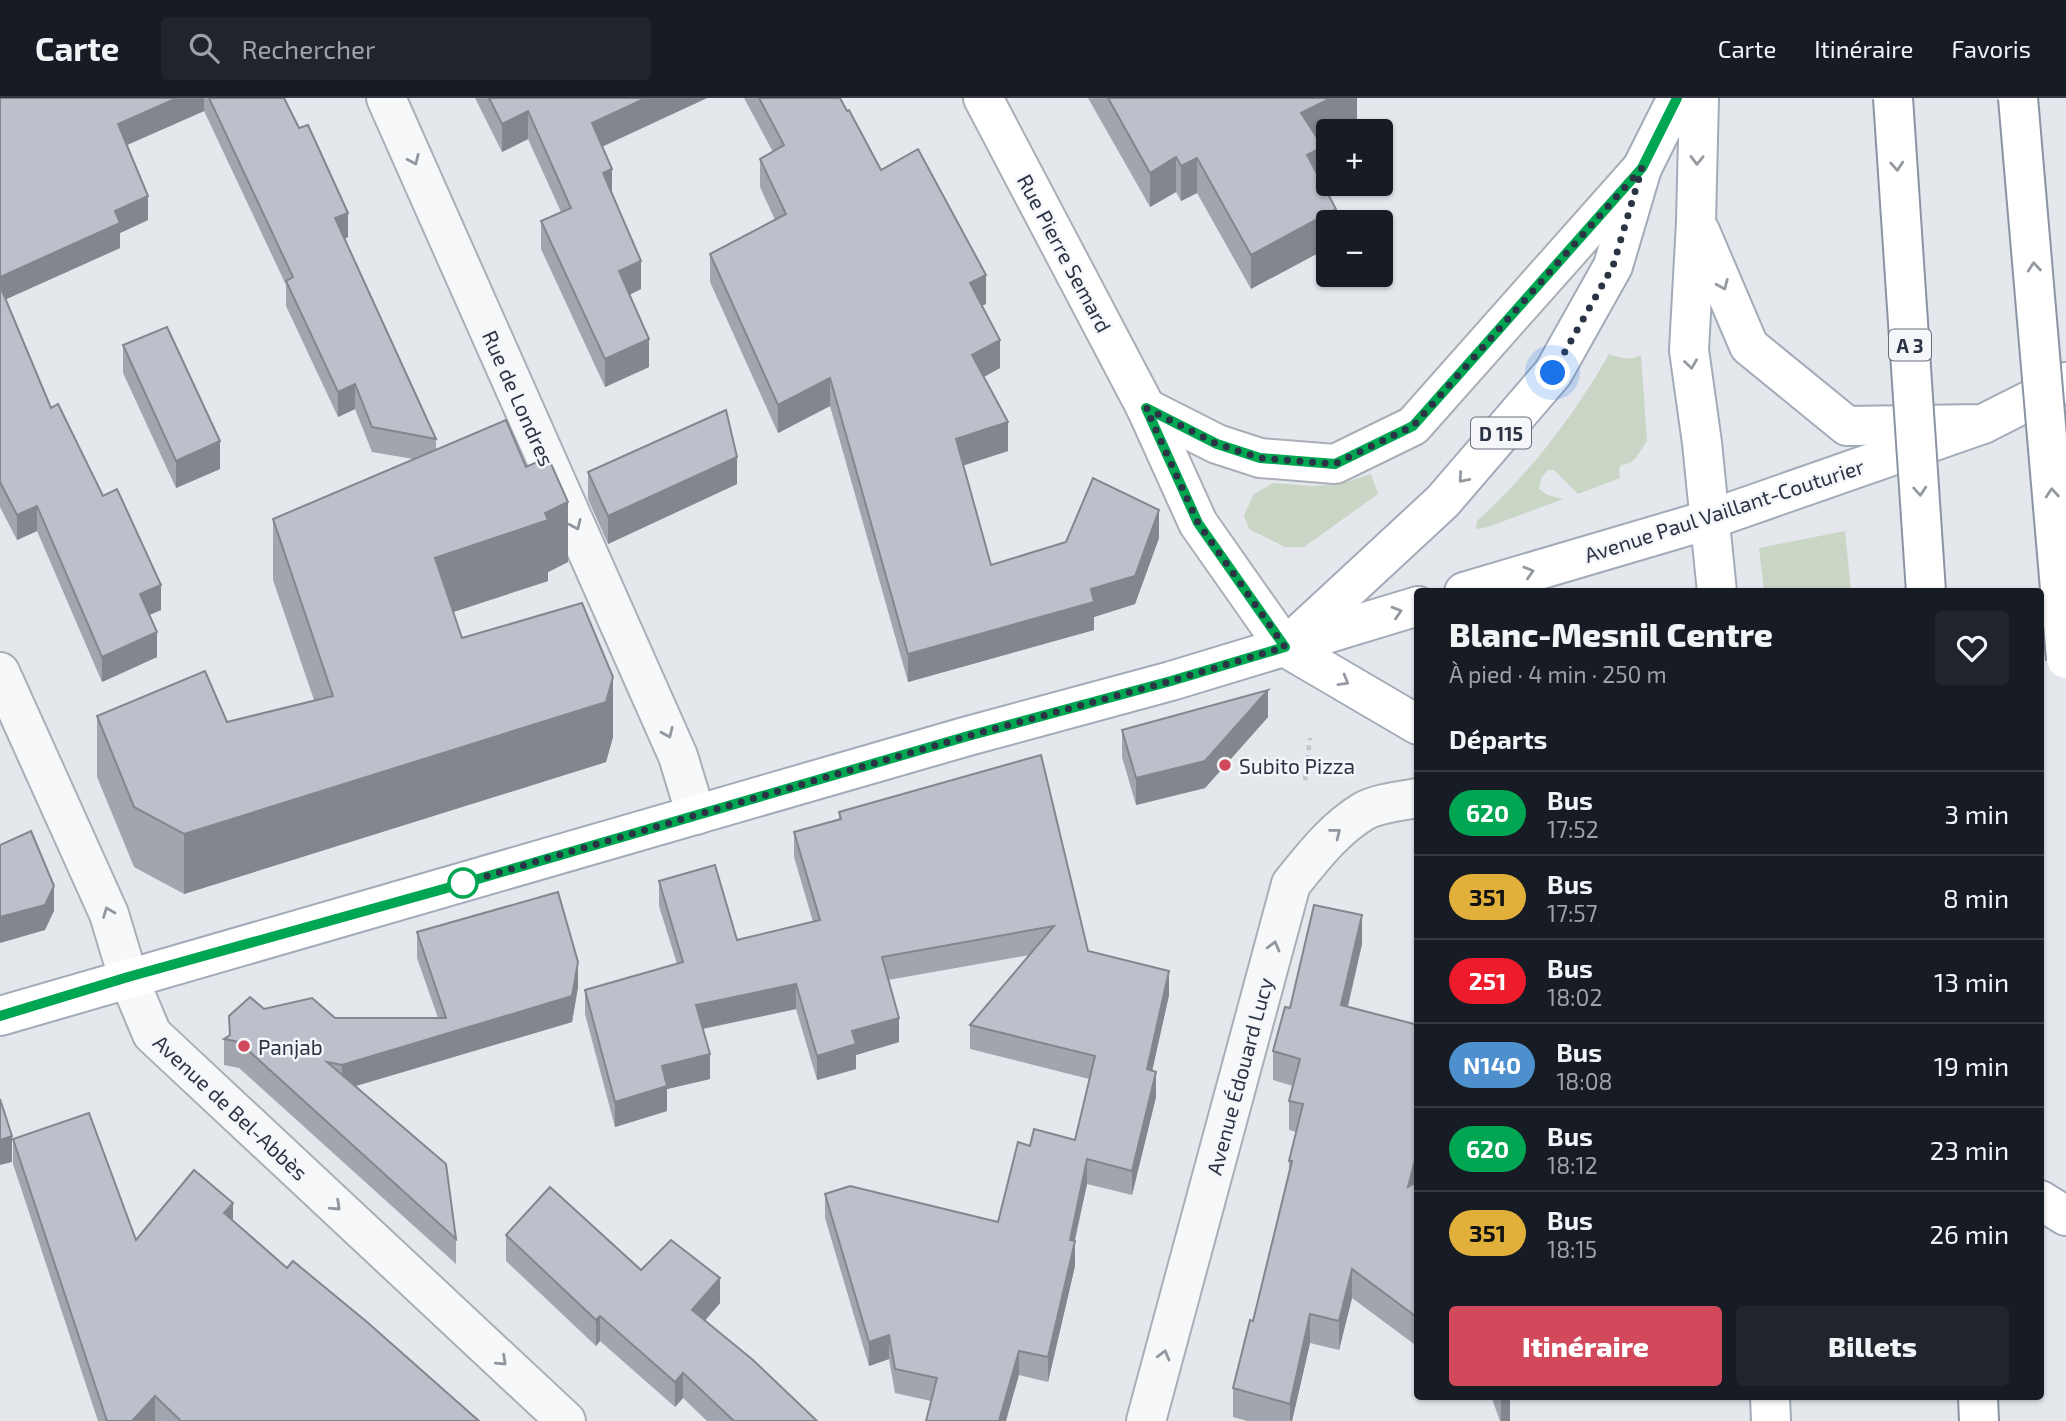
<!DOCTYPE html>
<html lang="fr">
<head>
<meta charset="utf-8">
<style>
  :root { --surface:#171b24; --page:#20242c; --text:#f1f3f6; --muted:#9ea1a6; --line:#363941; --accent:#d1495b }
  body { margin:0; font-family:"Exo 2",sans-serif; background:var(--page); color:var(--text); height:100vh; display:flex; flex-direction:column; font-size:26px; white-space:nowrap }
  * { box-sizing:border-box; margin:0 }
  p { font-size:23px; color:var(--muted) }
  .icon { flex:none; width:38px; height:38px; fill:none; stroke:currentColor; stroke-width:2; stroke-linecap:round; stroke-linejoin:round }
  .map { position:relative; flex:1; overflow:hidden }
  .panel { position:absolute; left:1414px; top:490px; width:630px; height:812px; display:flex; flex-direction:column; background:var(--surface); border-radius:7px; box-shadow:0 2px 5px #0004 }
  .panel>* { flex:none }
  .badge { padding:0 14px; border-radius:23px; font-size:24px; line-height:46px }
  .tools { position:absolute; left:1316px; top:21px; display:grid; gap:14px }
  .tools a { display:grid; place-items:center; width:77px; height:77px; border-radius:7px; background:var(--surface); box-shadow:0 2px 5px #0004; font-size:35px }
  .you { position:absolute; width:35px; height:35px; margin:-18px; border:5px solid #fff; border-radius:50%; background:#1a73e8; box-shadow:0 0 0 10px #1a73e833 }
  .map>.badge { position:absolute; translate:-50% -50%; box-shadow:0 0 0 4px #fff }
  h2 { padding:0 35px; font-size:26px; line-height:63px }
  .round { display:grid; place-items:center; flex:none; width:74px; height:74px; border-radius:7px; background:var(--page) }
  .head { display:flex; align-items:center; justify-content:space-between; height:119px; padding:0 35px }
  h1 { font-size:33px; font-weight:800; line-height:52px }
  .action { display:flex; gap:14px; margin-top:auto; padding:14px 35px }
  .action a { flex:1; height:80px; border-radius:7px; background:var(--accent); color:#fff; font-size:28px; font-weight:800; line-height:80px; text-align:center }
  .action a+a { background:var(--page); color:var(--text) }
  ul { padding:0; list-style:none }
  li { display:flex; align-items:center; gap:21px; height:84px; padding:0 35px; border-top:2px solid var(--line) }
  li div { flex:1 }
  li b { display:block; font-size:26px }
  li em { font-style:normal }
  li .badge { min-width:77px; font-weight:700; text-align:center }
  header { display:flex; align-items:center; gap:42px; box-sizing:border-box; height:98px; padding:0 35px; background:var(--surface); border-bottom:2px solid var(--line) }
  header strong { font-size:33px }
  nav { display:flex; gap:38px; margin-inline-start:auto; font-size:24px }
  .search { width:490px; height:63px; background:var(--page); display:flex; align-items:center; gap:18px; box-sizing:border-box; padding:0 24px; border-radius:7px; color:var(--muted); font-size:26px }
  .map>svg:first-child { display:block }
  .green { fill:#c9d6c5 }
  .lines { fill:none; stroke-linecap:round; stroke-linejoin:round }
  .minor-casing { stroke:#a9aeb7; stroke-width:42 }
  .secondary-casing { stroke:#a9aeb7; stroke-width:42 }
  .primary-casing { stroke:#a3abb8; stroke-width:42 }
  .motorway-casing { stroke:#8b94a3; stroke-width:42 }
  .path { stroke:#c2c5cb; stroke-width:4.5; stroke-dasharray:5 5; stroke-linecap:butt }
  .minor { stroke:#f7f8fa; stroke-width:38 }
  .secondary { stroke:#fff; stroke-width:38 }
  .primary { stroke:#fff; stroke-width:38 }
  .motorway { stroke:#fff; stroke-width:38 }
  .motorway-bridge-casing { stroke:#8b94a3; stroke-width:42; stroke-linecap:butt }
  .motorway-bridge { stroke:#fff; stroke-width:38 }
  .wall { fill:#a1a5ae }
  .shaded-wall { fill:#83868d }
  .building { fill:#bbc0ca; stroke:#83868d; stroke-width:2 }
  .oneway { stroke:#9196a0 }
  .oneway2 { stroke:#959aa2 }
  .line-casing { stroke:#fff; stroke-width:16 }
  .line { stroke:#00a651; stroke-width:10 }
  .walk { stroke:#2b3445; stroke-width:7; stroke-dasharray:0 12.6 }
  .poi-dot { fill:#d1495b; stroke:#f4f6f9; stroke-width:2.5 }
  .stop-dot { fill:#fff; stroke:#00a651; stroke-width:3.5 }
  .labels { text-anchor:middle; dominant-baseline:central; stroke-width:5; stroke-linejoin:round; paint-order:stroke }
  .shield { fill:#f4f6f9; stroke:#676e7b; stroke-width:2 }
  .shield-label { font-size:19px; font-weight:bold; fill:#2b3445 }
  .street-label { font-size:21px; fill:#2b3445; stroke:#f4f6f9 }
  .poi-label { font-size:21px; fill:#2b3445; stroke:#f4f6f9; text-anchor:start }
</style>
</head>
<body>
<header>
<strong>Carte</strong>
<div class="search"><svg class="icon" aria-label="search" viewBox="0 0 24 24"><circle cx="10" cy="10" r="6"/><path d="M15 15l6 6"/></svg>Rechercher</div>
<nav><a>Carte</a><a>Itinéraire</a><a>Favoris</a></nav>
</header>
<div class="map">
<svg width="2066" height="1323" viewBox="0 0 2066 1323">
  <rect width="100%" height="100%" fill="#e4e7ec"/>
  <g class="green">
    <path d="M1609 256C1620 260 1630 263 1641 257L1647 343 1636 360 1630 365 1621 367 1619 371 1620 380 1578 396 1554 372H1548L1541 380 1539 391 1548 397 1563 401 1488 429 1476 431 1477 423C1530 375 1574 318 1609 256Z"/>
    <path d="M1371 376 1378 396 1304 449H1285L1249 431 1244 417 1254 396 1273 385 1312 388 1340 386Z"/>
    <path d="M1845 433 1851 493H1764L1759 450Z"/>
  </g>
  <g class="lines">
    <g class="minor-casing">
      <g id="minor">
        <path d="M386 0 678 658 696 717"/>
        <path d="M0 574 109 816 128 879 152 936 566 1323"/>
        <path d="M1146 1323 1291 786C1313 759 1334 731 1364 713 1379 705 1401 703 1418 700"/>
      </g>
    </g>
    <g class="secondary-casing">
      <g id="secondary">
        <path d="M983 0 1146 310 1198 425 1285 549"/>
        <path d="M1146 310 1217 346 1260 360 1335 366 1413 328 1642 70"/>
      </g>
    </g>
    <g class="primary-casing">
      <g id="primary">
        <path d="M1699 0 1696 124 1689 252 1702 345 1717 494"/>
        <path d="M1700 133 1749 248 1847 328 1983 326 2066 284"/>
        <path d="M1464 494 1711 421 1983 326"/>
        <path d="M1292 543 1443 403 1553 275 1613 168 1642 70 1677 0"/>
        <path d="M1285 549 1418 627"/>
        <path d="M0 918 968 638 1171 583 1418 508"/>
        <path d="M2040 1102 2066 1118"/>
        <path d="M1770 1298 1771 1323"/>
      </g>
    </g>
    <g class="motorway-casing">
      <path id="motorway" d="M1978 1298 1979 1323"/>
    </g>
    <path class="path" d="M1305 682 1310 640"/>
    <use href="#minor" class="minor"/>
    <use href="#secondary" class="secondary"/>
    <use href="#primary" class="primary"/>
    <use href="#motorway" class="motorway"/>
    <g class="motorway-bridge-casing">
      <g id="motorway-bridge">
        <path d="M1893 0 1926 494"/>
        <path d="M2018 0 2066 561"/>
      </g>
    </g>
    <use href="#motorway-bridge" class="motorway-bridge"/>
  </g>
  <g class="wall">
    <path d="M0 0H284L348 139 345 141 436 341V351L526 369 568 464 548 474V483L453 514 462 540 613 639 606 664 184 796 134 769 97 679V618L227 624 314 602 273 482V421L413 361 372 354 355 311 338 319 286 208V187L204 13 127 47 148 122 120 135V150L6 201 51 310 103 398 161 512 149 517 157 559 102 584 37 433 17 442 0 409Z"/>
    <path d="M475 0H707L602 49 612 96 641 191 629 197 649 269 605 289 541 151V123L561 114 528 41 502 54Z"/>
    <path d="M744 0H840L881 72 986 206 982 207 1000 270 984 279 1008 353 963 367 991 467 1159 440 1135 506 1094 519V532L908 584 830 308 778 335 710 184V156L775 122 760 89V61L773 54Z"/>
    <path d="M1088 0H1357V21L1333 33H1328V35L1318 41 1323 83 1322 84 1336 124 1251 191 1197 95 1181 103 1176 94 1150 109Z"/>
    <path d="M123 247 220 371 176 390 123 275Z"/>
    <path d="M588 374 737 386 608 446 588 401Z"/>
    <path d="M1268 619 1205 690 1136 707 1122 659V632Z"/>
    <path d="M1041 657 1088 853 1169 897 1152 973 1156 999 1132 1097 1087 1086 1075 1143V1168L1048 1284 1019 1277 931 1303 895 1295 889 1261 869 1268 825 1120V1096L998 1124 1030 1048 1075 1042 1089 981 970 951V927L1030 857 888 882 899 944 856 957V971L817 982 796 911 703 931 710 981 667 991V1013L615 1029 585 916V892L677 866 659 808V783L737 842 813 824 794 759V734L839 721V714Z"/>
    <path d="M417 834 578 889 572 924 356 988 456 1141V1166L239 970 224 967V941L229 937V918L264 911 335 920H438L417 860Z"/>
    <path d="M1362 846 1348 909 1417 1083H1418V1249L1352 1200 1339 1252 1310 1245 1292 1323H1247L1233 1319V1290L1253 1223 1289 1076V1063L1296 1034 1289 1032V1003L1293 988 1273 982V953L1290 910Z"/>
    <path d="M13 1041 136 1142 233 1122 287 1170 479 1323H98L13 1066Z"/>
    <path d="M506 1137 641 1172 720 1205 705 1223 817 1323H707L683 1300 675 1309 600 1243 596 1248 506 1163Z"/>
    <path d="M1491 1298H1510V1323H1500Z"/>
  </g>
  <g class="shaded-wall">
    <path d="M177 0H204V13L118 51V26Z"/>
    <path d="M646 0H707L592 53V25Z"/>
    <path d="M1331 0H1357V21L1333 33H1328V35L1301 49V15Z"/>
    <path d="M528 13V41L502 54V26Z"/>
    <path d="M1323 49V83L1307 91V57Z"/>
    <path d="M1176 59V94L1150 109V75Z"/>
    <path d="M1197 60V95L1181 103V68Z"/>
    <path d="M612 71V99L603 75Z"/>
    <path d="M148 98V122L120 135V150L0 204V179L115 113Z"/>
    <path d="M1336 111V124H1328V150L1251 191V157Z"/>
    <path d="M348 115V139L335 145V120Z"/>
    <path d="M641 163V191L619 202V173Z"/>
    <path d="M986 177V206L970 213V185Z"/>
    <path d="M649 241V269L605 289V261Z"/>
    <path d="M1000 242V270L972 285V257Z"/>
    <path d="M830 280V308L778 335V307Z"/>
    <path d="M355 286V311L338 319V294Z"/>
    <path d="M1008 324V353L956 370V341Z"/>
    <path d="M220 343V371L176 390V363Z"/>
    <path d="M737 359V386L608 446V418Z"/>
    <path d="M568 404V464L548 474V483L435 520V460L545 415Z"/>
    <path d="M37 408V433L17 442V417Z"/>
    <path d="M1159 412V440L1135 506 1094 519V532L908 584V556L1091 491Z"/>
    <path d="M161 487V512L140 521V496Z"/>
    <path d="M157 534V559L102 584V559Z"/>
    <path d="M613 579V639L606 664 184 796V736Z"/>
    <path d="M1268 592V619L1205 690 1136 707V680Z"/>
    <path d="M54 788V813L45 832 0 845V819Z"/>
    <path d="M1362 817V846L1341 936V907Z"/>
    <path d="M578 864V889L572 924 342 992V967Z"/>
    <path d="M1169 873V897L1147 996V971Z"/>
    <path d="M796 886V911L696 932V907Z"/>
    <path d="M899 920V944L856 957V971L817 982V958L852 933Z"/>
    <path d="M710 956V981L667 991V1013L615 1029V1004L662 968Z"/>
    <path d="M1156 974V999L1132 1097V1073Z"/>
    <path d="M12 1038V1064L0 1067V1042Z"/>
    <path d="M1418 1051V1080L1408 1118V1089Z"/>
    <path d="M1087 1061V1086L1072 1153 1075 1143V1168L1048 1284V1259L1070 1142Z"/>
    <path d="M233 1105V1130L224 1115Z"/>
    <path d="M1352 1171V1200L1339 1252V1223Z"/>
    <path d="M720 1180V1205L692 1237V1212Z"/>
    <path d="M1310 1216V1245L1292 1323H1290V1306Z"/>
    <path d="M600 1218V1243L596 1248V1222Z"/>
    <path d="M889 1237V1261L869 1268V1244Z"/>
    <path d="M1019 1253V1277L1006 1323H999Z"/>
    <path d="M683 1275V1300L675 1309V1284Z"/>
    <path d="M155 1298V1323H132Z"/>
    <rect x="1501" y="1298" width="9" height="25"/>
  </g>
  <g class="building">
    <path d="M0 0H177L118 26 148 98 115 113 120 125 0 179Z"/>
    <path d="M209 0H284L299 30 308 27 348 115 335 120 436 341 372 329 355 286 338 294 286 183 293 179Z"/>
    <path d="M489 0H646L592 25 612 71 603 75 641 163 619 173 649 241 605 261 541 123 571 110 528 13 502 26Z"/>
    <path d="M759 0H840L847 13 849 12 881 72 918 51 986 177 970 185 1000 242 972 257 1008 324 956 341 991 467 1066 444 1093 380 1159 412 1135 478 1091 491 1094 504 908 556 830 280 778 307 710 156 786 116 760 61 784 47Z"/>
    <path d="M1108 0H1331L1301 15 1323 49 1307 57 1336 111 1251 157 1197 60 1181 68 1176 59 1150 75Z"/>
    <path d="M0 188 51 310 58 306 103 398 117 391 161 487 140 496 157 534 102 559 37 408 17 417 0 384Z"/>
    <path d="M167 229 220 343 176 363 123 247Z"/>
    <path d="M726 312 737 359 608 418 588 374Z"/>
    <path d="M506 322 526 369 548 359 568 404 545 415 548 422 435 460 462 540 582 505 613 579 606 604 184 736 134 709 97 618 205 573 227 624 333 598 273 421Z"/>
    <path d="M1268 592 1205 663 1136 680 1122 632Z"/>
    <path d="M1041 657 1088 853 1169 873 1147 971 1156 974 1132 1073 1087 1061 1070 1142 1075 1143 1048 1259 1019 1253 999 1323H926L937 1280 895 1271 889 1237 869 1244 825 1096 850 1088 998 1124 1018 1044 1030 1048 1034 1031 1075 1042 1095 958 970 927 1054 828 882 859 899 920 852 933 856 946 817 958 796 886 696 907 710 956 662 968 667 988 615 1004 585 892 683 864 659 783 715 767 737 842 820 822 794 734 841 721 839 714Z"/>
    <path d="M31 733 54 788 45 807 0 819V747Z"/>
    <path d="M558 794 578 864 572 898 342 967 327 964 446 1066 456 1141 239 944 224 941 230 937 229 918 250 899 264 911 312 900 335 920H446L417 834Z"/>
    <path d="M1314 807 1362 817 1341 907 1418 927V1051L1408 1089 1418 1083V1220L1352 1171 1339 1223 1310 1216 1290 1306 1233 1290 1250 1222 1253 1223 1292 1063H1289L1303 1006 1289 1003 1300 961 1273 953 1285 909 1290 910Z"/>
    <path d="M0 1001 12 1038 0 1042Z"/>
    <path d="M89 1015 136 1142 194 1072 233 1105 224 1115 287 1170 293 1163 367 1224 479 1323H181L155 1298 132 1323H107L13 1041Z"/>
    <path d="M550 1089 641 1172 671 1142 720 1180 692 1212 753 1262 817 1323H734L683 1275 675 1284 600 1218 596 1222 506 1137Z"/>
  </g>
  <defs><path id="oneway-chevron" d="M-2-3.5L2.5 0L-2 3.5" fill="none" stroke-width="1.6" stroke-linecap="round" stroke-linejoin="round" transform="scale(1.75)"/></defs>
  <g class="oneway">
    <use href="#oneway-chevron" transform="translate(414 62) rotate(66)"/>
    <use href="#oneway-chevron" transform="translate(576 427) rotate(66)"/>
    <use href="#oneway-chevron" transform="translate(668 635) rotate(66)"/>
    <use href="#oneway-chevron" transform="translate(1336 735) rotate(-38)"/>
    <use href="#oneway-chevron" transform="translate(108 814) rotate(-111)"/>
    <use href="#oneway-chevron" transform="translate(1274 848) rotate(-75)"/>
    <use href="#oneway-chevron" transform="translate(336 1108) rotate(43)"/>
    <use href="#oneway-chevron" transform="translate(1164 1257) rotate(-75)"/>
    <use href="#oneway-chevron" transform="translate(502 1263) rotate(43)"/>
  </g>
  <g class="oneway2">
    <use href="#oneway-chevron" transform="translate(1697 62) rotate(91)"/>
    <use href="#oneway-chevron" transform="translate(1897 68) rotate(86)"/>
    <use href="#oneway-chevron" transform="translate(2034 169) rotate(-95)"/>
    <use href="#oneway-chevron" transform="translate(1723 187) rotate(67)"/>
    <use href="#oneway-chevron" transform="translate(1691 266) rotate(82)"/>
    <use href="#oneway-chevron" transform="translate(1463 380) rotate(131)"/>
    <use href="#oneway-chevron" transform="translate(1920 393) rotate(86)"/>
    <use href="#oneway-chevron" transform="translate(2052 395) rotate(-95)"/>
    <use href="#oneway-chevron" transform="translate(1529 474) rotate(-17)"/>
    <use href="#oneway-chevron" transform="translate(1397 514) rotate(-17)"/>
    <use href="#oneway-chevron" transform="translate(1344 583) rotate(30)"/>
  </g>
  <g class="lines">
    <g class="line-casing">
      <path id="line" d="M0 918 128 879 447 790 968 638 1171 583 1285 549 1198 425 1146 310 1217 346 1260 360 1335 366 1413 328 1642 70 1677 0"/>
    </g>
    <use href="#line" class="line"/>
    <path class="walk" d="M463 785 968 638 1171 583 1285 549 1198 425 1146 310 1217 346 1260 360 1335 366 1413 328 1642 70 1613 168 1553 275"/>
  </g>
  <g class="poi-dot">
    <circle cx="1225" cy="667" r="7"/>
    <circle cx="244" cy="948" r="7"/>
  </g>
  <circle class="stop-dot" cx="463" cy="785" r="14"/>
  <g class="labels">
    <g class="shield">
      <rect x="1889" y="231.5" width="42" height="31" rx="5"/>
      <rect x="1471" y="319.5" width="60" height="31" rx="5"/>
    </g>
    <g class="shield-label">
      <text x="1910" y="247">A 3</text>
      <text x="1501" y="335">D 115</text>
    </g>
    <g class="street-label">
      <text transform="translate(1065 155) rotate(62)">Rue Pierre Semard</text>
      <text transform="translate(519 300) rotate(66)">Rue de Londres</text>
      <text transform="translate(1724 412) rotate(-18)">Avenue Paul Vaillant-Couturier</text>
      <text transform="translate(1239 978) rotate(-75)">Avenue Édouard Lucy</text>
      <text transform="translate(231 1009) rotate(43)">Avenue de Bel-Abbès</text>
    </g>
    <g class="poi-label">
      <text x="1239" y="667">Subito Pizza</text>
      <text x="258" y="948">Panjab</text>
    </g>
  </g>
</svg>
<div class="tools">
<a>+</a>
<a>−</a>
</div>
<div class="you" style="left:1553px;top:275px"></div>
<section class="panel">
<div class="head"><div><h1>Blanc-Mesnil Centre</h1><p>À pied · 4 min · 250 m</p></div><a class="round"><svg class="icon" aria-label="heart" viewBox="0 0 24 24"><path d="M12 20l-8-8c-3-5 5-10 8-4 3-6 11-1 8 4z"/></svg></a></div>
<h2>Départs</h2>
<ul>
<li><span class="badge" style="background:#00a651;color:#fff">620</span><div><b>Bus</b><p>17:52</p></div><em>3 min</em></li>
<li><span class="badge" style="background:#e0b03b;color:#111">351</span><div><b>Bus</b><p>17:57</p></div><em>8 min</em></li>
<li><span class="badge" style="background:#ed1b2c;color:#fff">251</span><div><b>Bus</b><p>18:02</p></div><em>13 min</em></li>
<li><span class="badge" style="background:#4d90cd;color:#fff">N140</span><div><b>Bus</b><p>18:08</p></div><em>19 min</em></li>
<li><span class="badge" style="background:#00a651;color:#fff">620</span><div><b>Bus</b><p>18:12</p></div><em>23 min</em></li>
<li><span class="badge" style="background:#e0b03b;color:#111">351</span><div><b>Bus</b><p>18:15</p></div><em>26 min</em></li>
</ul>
<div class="action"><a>Itinéraire</a><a>Billets</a></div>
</section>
</div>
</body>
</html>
